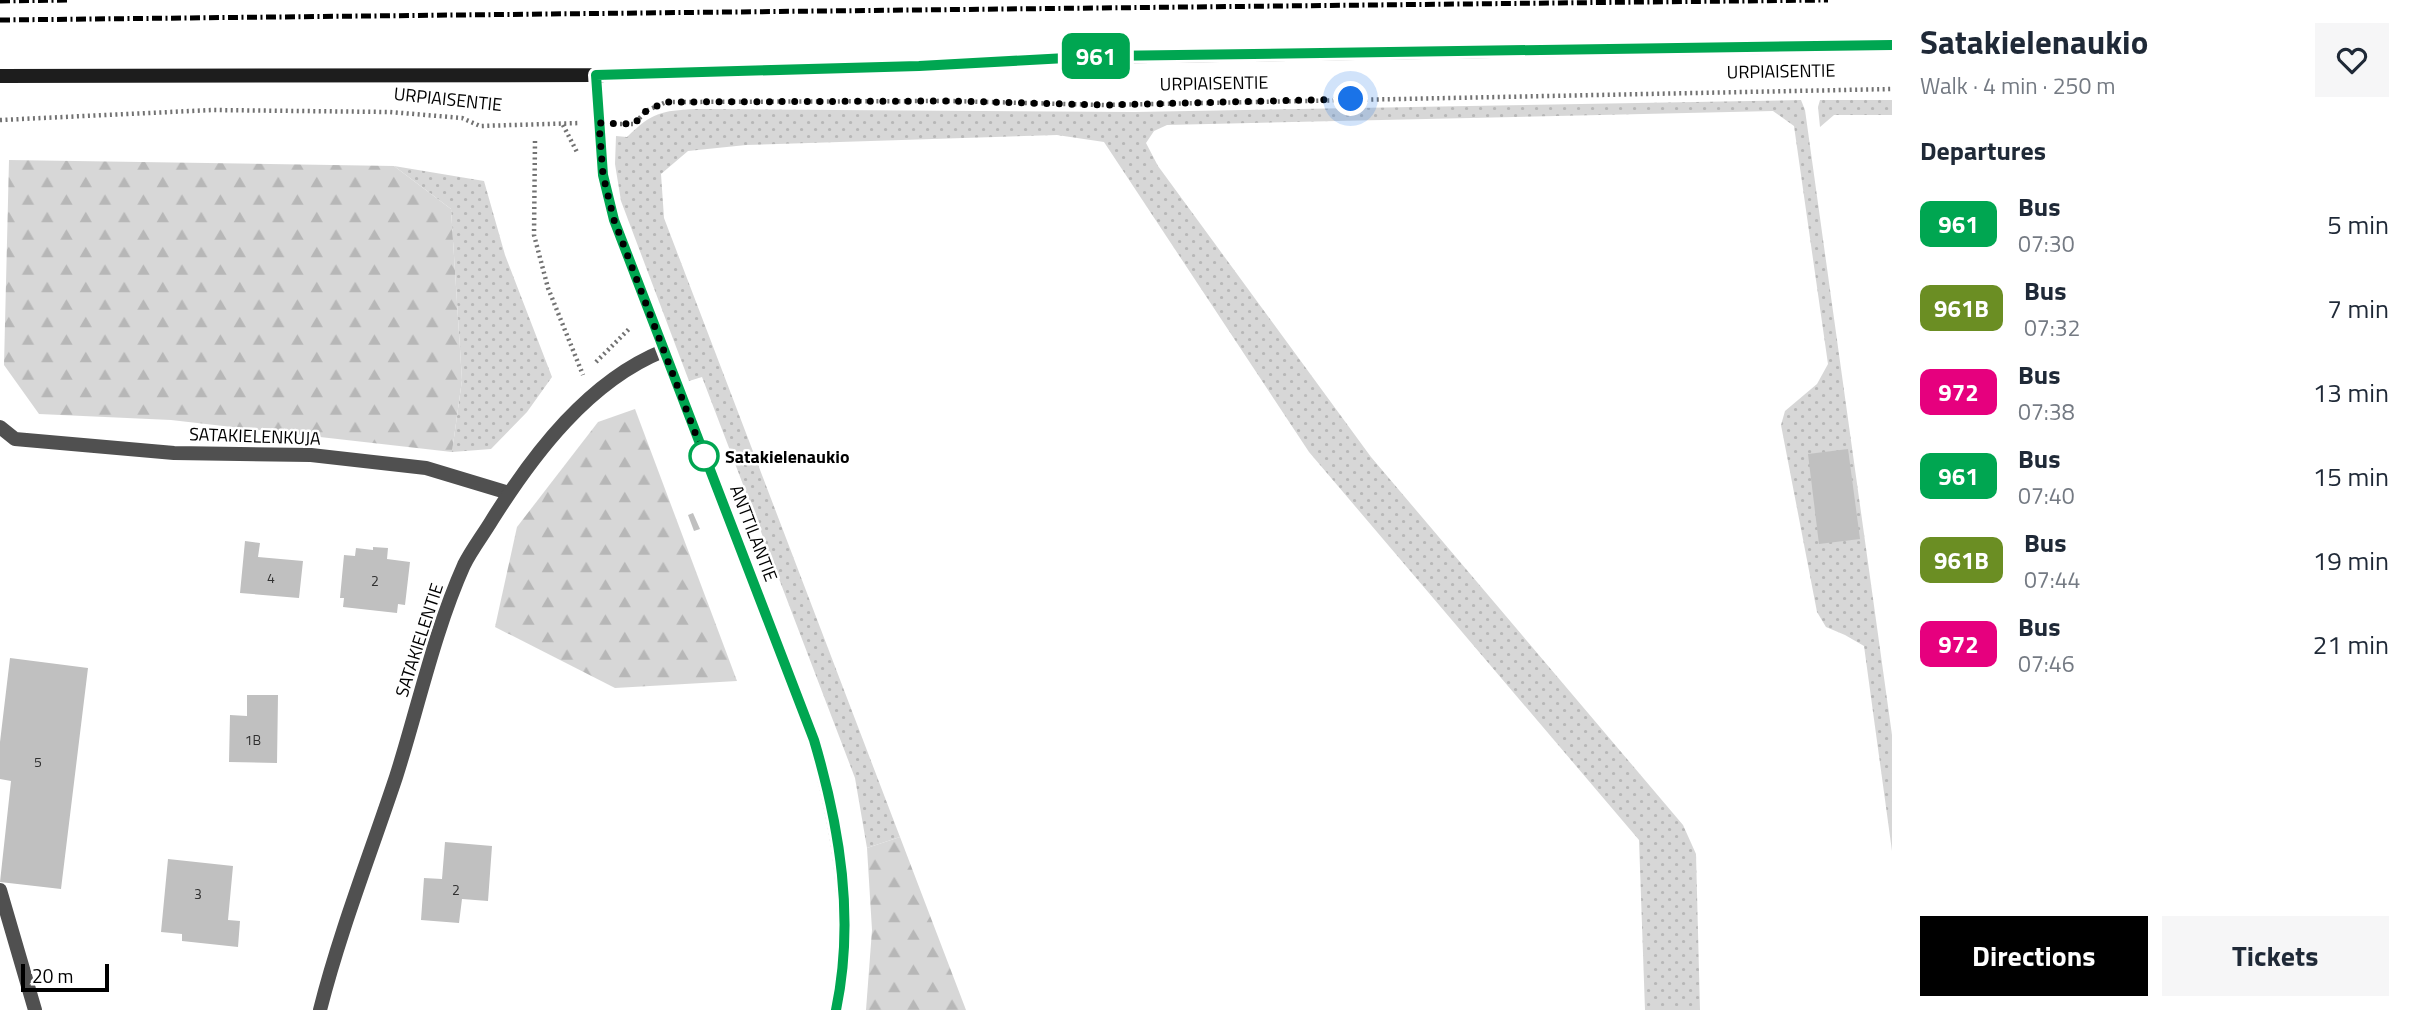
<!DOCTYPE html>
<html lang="en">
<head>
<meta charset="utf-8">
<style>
  :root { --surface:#fff; --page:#f6f6f7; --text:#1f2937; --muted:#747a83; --accent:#000 }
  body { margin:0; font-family:"Titillium Web",sans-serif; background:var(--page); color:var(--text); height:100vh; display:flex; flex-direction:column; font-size:26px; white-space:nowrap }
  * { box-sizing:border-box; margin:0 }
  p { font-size:23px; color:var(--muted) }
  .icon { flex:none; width:38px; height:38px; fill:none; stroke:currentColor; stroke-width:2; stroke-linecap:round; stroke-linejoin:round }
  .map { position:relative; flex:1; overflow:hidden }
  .side { display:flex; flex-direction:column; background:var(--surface); width:525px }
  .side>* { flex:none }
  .badge { padding:0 14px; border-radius:10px; font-size:24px; line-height:46px }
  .scale { position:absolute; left:21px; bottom:18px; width:88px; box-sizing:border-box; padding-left:7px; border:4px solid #000; border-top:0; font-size:19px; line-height:24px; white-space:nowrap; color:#000; -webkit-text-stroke:5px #fff; paint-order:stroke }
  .you { position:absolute; width:35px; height:35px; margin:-18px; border:5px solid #fff; border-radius:50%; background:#1a73e8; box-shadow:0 0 0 10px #1a73e833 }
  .map>.badge { position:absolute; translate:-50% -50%; box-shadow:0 0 0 4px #fff }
  h2 { padding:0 28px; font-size:26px; line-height:63px }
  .round { display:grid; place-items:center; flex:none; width:74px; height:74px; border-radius:0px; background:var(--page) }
  .headline { display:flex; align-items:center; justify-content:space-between; height:119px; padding:0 28px }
  h1 { font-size:33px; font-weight:700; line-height:52px }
  .cta { display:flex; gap:14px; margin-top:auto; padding:14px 28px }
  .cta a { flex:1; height:80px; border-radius:0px; background:var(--accent); color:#fff; font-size:28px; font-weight:700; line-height:80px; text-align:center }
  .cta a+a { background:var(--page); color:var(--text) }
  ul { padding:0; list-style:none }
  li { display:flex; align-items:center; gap:21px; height:84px; padding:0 28px }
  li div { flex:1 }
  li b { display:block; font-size:26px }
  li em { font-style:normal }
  li .badge { min-width:77px; font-weight:700; text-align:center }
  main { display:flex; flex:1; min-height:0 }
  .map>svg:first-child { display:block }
  .grass { fill:url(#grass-dots) }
  .forest { fill:url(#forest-firs) }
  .building { fill:#c0c0c0 }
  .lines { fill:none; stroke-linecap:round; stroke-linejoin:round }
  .path { stroke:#727272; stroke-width:4.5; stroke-dasharray:2 3.5; stroke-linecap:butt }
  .lane { stroke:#505050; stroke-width:14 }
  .street { stroke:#505050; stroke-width:14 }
  .secondary { stroke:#1d1d1d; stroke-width:14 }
  .rail { stroke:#000; stroke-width:5; stroke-dasharray:10 3.5 2 3.5; stroke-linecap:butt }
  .line-casing { stroke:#fff; stroke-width:16 }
  .line { stroke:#00a651; stroke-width:10 }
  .walk { stroke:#000; stroke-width:7; stroke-dasharray:0 12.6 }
  .stop-dot { fill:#fff; stroke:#00a651; stroke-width:3.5 }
  .labels { text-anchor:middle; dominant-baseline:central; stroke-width:5; stroke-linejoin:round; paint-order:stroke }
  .number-label { font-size:14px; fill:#303030 }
  .street-label { font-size:18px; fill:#000; stroke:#fff }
  .stop-label { font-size:18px; font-weight:bold; fill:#000; stroke:#fff; text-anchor:start }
</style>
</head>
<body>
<main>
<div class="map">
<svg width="1892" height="1010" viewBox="0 0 1892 1010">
  <defs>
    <pattern id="grass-dots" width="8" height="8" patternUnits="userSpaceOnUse" patternTransform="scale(1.75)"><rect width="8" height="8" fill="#d7d7d7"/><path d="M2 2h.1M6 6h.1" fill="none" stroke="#b7b7b7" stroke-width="1.8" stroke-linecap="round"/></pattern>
    <pattern id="forest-firs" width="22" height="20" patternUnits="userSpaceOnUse" patternTransform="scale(1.75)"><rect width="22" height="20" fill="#d7d7d7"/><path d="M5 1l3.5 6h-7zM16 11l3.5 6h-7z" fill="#b7b7b7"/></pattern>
  </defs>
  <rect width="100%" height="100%" fill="#fff"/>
  <g class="grass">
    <path d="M1801 100 1805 110 1892 735V851L1864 646 1845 635 1826 627 1817 612 1781 425 1785 411 1817 384 1828 364 1794 126 1773 111 1167 125 1154 131 1146 143 1158 166 1371 457 1683 825 1696 854 1700 1010H1645L1639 840 1309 452 1104 142 1057 135 746 145 688 151 661 174 664 218 900 837 867 848 855 778 702 377 689 381 621 201 615 164 616 136 627 137C653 112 660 111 696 109L1135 112Z"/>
    <path d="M1820 100H1892V115H1834L1820 127 1818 107Z"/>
    <path d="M394 166 484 181 505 255 552 377 527 412 491 449 452 452 462 380 451 209Z"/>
  </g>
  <g class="forest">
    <path d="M9 160 394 166 451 209 462 380 452 452 171 420 39 414 4 365Z"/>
    <path d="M635 409 737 681 615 688 495 627 517 527 598 422Z"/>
    <path d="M900 837 966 1010H866L872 930 867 848Z"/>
  </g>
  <g class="building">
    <path d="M1848 449 1860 539 1819 544 1808 454Z"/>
    <path d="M693 513 700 529 694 531 688 515Z"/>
    <path d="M245 541 260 543 258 557 303 561 299 598 240 593Z"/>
    <path d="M373 547 388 548 387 559 410 562 405 605 398 604 397 613 343 607 344 598H340L344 555 355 556 356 548 373 550Z"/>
    <path d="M10 658 88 668 61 889 0 882 11 781 0 779V742Z"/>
    <path d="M247 695H278L277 763 229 762 230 715 247 716Z"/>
    <path d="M445 842 492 846 488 901 462 899 459 923 421 920 424 878 442 879Z"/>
    <path d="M168 859 233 866 228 920 240 921 238 947 182 941V934L161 932Z"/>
  </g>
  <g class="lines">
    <g class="path">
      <path d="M0 120 212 110 390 112 462 118 480 126 580 123"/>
      <path d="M620 124H634L646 111 666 102 950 101 1105 105 1892 89"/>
      <path d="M563 125 578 154"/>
      <path d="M535 141 534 235 548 288 583 375"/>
      <path d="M596 362 630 328"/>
    </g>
    <g class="lane">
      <path d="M0 427 15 439 174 453 311 455 426 468 509 493"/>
      <path d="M0 890 35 1010"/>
    </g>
    <path class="street" d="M320 1010C340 931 370 855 396 777 418 708 434 632 464 565 472 549 483 535 492 520 534 453 589 381 663 351"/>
    <g class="secondary">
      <path d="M596 75 603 175 614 220 814 740C839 828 855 919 836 1010"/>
      <path d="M0 76 596 75 919 66 1079 57 1892 45"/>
    </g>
    <g class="rail">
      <path d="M0 1 70 0"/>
      <path d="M0 20 1828 0"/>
    </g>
  </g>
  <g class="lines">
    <g class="line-casing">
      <path id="line" d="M836 1010C855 919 840 828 814 740L614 220 603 175 596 75 919 66 1103 56 1892 45"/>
    </g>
    <use href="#line" class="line"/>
    <path class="walk" d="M704 456 614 220 603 175 599 123 634 124 646 111 666 102 950 101 1105 105 1351 99"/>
  </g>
  <circle class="stop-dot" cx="704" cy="456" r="14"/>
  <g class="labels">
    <g class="number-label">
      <text x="271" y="577">4</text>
      <text x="375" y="580">2</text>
      <text x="253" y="739">1B</text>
      <text x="38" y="761">5</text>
      <text x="456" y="889">2</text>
      <text x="198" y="893">3</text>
    </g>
    <g class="street-label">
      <text transform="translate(1781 71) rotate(-1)">URPIAISENTIE</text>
      <text transform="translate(1214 83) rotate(-1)">URPIAISENTIE</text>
      <text transform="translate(448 99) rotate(6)">URPIAISENTIE</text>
      <text transform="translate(255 436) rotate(2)">SATAKIELENKUJA</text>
      <text transform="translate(754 533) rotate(69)">ANTTILANTIE</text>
      <text transform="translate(419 640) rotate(-72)">SATAKIELENTIE</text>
    </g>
    <g class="stop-label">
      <text x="725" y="456">Satakielenaukio</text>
    </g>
  </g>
</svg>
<div class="scale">20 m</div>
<div class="you" style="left:1351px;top:99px"></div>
<b class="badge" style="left:1096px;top:56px;background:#00a651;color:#fff">961</b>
</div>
<section class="side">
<div class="headline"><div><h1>Satakielenaukio</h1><p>Walk · 4 min · 250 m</p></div><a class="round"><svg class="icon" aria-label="heart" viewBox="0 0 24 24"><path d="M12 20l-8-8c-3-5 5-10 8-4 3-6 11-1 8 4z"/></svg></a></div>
<h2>Departures</h2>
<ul>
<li><span class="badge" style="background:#00a651;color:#fff">961</span><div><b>Bus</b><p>07:30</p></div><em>5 min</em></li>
<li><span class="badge" style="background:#6b8e23;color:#fff">961B</span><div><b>Bus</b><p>07:32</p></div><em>7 min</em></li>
<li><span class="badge" style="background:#e6007e;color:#fff">972</span><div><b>Bus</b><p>07:38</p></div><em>13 min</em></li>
<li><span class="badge" style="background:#00a651;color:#fff">961</span><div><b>Bus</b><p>07:40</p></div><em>15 min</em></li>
<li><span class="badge" style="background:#6b8e23;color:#fff">961B</span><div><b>Bus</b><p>07:44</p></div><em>19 min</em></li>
<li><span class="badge" style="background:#e6007e;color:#fff">972</span><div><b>Bus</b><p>07:46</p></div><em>21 min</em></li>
</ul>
<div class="cta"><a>Directions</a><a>Tickets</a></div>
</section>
</main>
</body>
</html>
